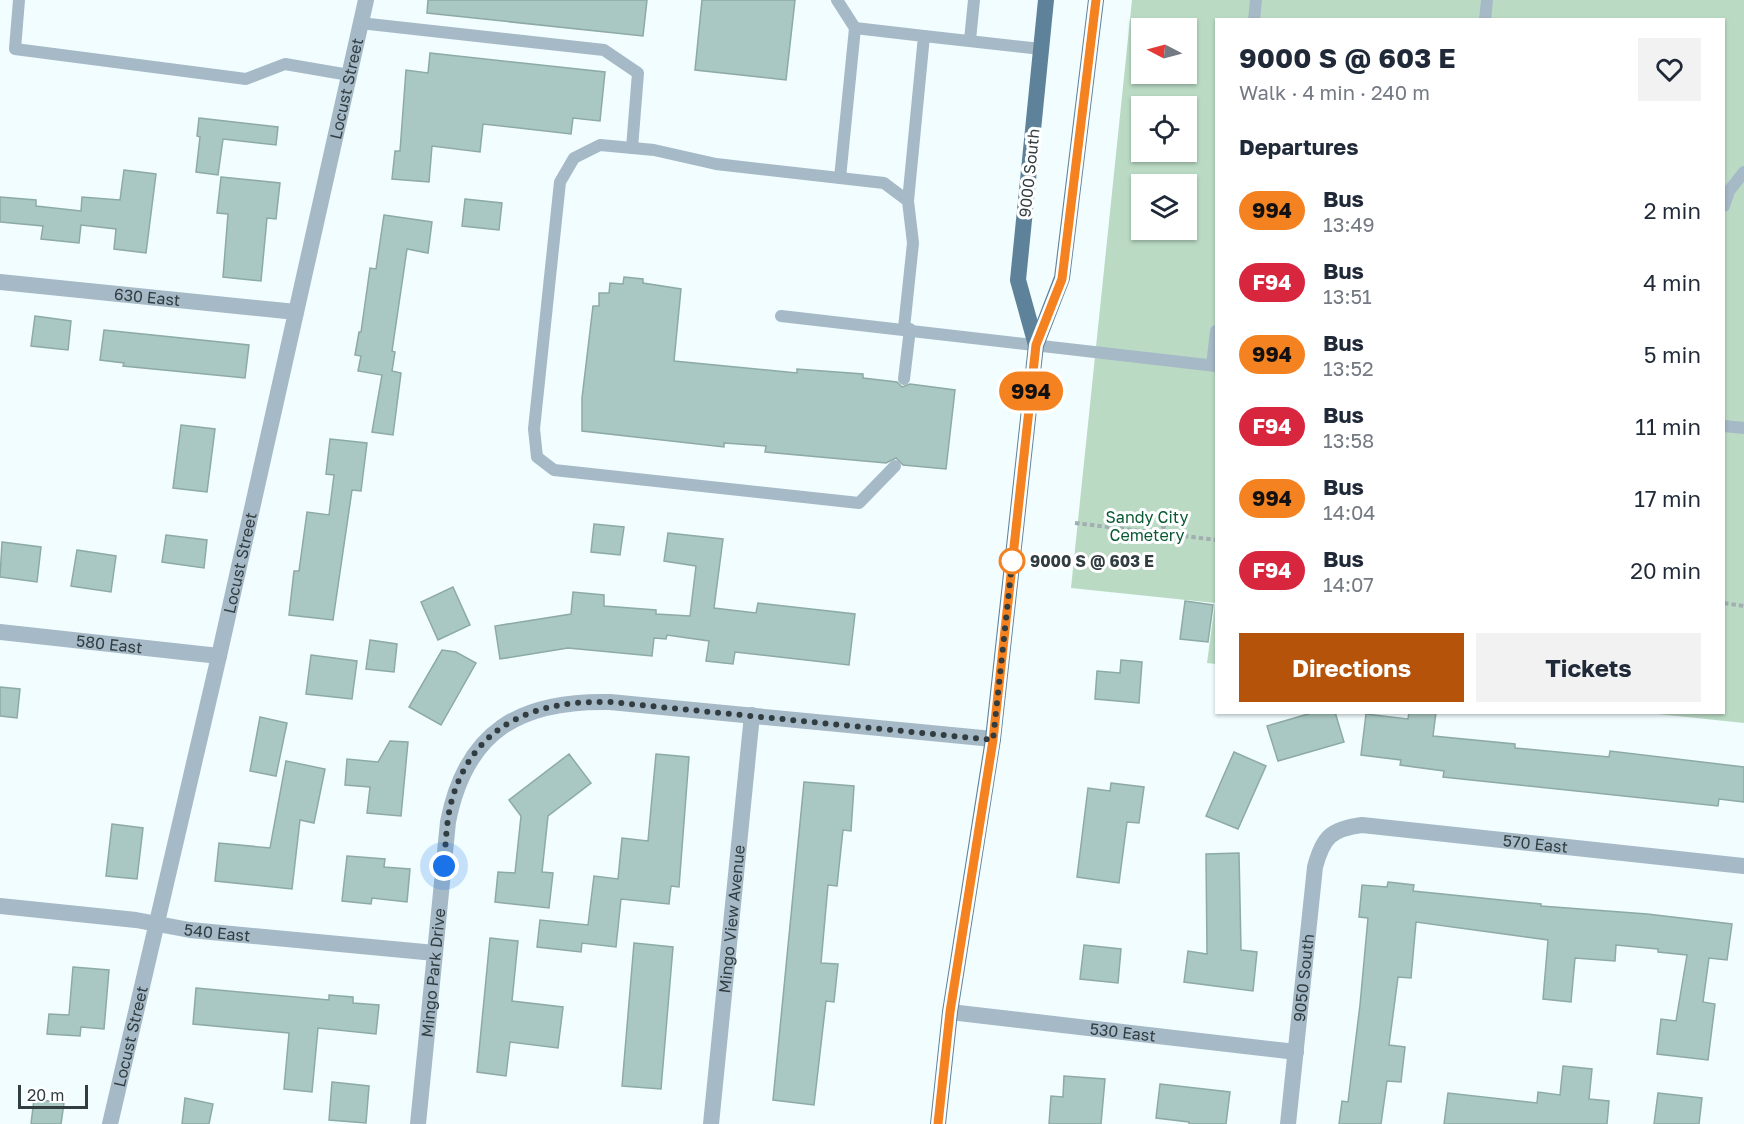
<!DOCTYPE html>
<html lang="en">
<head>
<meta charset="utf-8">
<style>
  :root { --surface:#fff; --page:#f2f2f3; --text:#1f2937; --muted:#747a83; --accent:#b45309 }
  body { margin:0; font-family:"Golos Text",sans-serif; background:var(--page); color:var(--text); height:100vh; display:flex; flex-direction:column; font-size:22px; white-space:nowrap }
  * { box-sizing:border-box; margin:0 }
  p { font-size:20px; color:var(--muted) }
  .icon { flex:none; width:33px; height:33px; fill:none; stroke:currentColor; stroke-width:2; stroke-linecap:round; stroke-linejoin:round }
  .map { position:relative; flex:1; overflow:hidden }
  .details { position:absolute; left:1215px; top:18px; width:510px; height:696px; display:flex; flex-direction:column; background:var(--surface); border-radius:0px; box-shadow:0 2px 4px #0004 }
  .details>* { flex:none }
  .badge { padding:0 12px; border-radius:20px; font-size:21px; line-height:39px }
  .needle { width:39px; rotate:276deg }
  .buttons { position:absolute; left:1131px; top:18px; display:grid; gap:12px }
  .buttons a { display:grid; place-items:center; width:66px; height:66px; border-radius:0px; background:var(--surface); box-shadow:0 2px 4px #0004; font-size:30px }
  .scale { position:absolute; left:18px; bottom:15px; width:70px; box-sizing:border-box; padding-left:6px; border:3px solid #313d40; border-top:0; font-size:16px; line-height:21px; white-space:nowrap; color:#313d40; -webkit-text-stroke:4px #fff; paint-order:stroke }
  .you { position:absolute; width:30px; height:30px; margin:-15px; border:4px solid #fff; border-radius:50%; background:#1a73e8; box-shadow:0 0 0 9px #1a73e833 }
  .map>.badge { position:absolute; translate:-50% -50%; box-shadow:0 0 0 3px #fff }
  h2 { padding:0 24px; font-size:22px; line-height:54px }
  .round { display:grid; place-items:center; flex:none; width:63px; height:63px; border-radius:0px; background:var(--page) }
  .headline { display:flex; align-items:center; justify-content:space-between; height:102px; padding:0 24px }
  h1 { font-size:28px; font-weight:700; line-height:45px }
  .cta { display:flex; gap:12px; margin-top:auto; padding:12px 24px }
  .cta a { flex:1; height:69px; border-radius:0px; background:var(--accent); color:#fff; font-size:24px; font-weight:700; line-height:69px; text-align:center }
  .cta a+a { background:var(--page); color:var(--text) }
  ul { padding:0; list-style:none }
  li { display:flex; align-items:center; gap:18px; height:72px; padding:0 24px }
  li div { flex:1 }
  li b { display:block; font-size:22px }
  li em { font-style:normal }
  li .badge { min-width:66px; font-weight:700; text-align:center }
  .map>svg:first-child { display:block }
  .green { fill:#badac4; fill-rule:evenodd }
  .building { fill:#aac8c3; stroke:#8daaa5; stroke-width:1.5 }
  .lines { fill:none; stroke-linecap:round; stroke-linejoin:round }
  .path { stroke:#a2aeb1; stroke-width:4; stroke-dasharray:4.5 3; stroke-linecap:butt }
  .service { stroke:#a6b9c7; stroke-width:12 }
  .minor { stroke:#a6b9c7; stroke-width:16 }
  .primary { stroke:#5f829b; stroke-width:16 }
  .line-casing { stroke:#fff; stroke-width:14 }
  .line { stroke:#f58220; stroke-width:9 }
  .walk { stroke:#313d40; stroke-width:6; stroke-dasharray:0 10.8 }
  .stop-dot { fill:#fff; stroke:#f58220; stroke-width:3 }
  .labels { text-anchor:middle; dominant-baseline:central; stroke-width:6; stroke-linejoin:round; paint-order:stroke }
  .street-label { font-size:16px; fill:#313d40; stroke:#fff }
  .park-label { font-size:16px; fill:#085832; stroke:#fff }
  .stop-label { font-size:16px; font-weight:bold; fill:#313d40; stroke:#fff; text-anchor:start }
</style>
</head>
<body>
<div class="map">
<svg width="1744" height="1124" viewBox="0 0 1744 1124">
  <rect width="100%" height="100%" fill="#f1fdff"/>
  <path class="green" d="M1132 0H1744V723L1648 713 1724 712V20H1216V664L1207 663 1215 603 1071 588ZM1142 28H1186V74H1142ZM1142 106H1186V152H1142ZM1142 184H1186V230H1142Z"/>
  <g class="building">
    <path d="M428 0H647L643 36 427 13Z"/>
    <path d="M702 0H795L786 80 695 70Z"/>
    <path d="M430 53 605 72 600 121 573 118 571 134 483 124 480 152 432 146 429 182 392 179 395 151H400L406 70 428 73Z"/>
    <path d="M199 118 278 127 276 145 223 139 218 175 196 172 200 137 197 136Z"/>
    <path d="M124 170 156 174 146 253 114 249 116 229 81 225 79 243 41 239 43 226 0 222V197L36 200V206L81 211 82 197 120 200Z"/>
    <path d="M221 177 280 183 276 219 267 218 261 281 223 277 228 214 217 213Z"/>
    <path d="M465 199 502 203 499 230 462 226Z"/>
    <path d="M384 215 432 222 428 253 407 249 392 351 395 352 392 371 401 373 393 435 372 432 382 375 358 371 361 356 355 355 359 332H361L370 268 376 269Z"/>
    <path d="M624 277 643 279V283L681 289 674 361 797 373V369L863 374V378L897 382 902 387 910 384 955 390 946 469 903 465 896 458 886 463 765 452 766 446 724 443V447L582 431V398L593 306H599V293H609L610 283 623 284Z"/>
    <path d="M35 316 71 321 68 350 31 346Z"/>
    <path d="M104 330 249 345 245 378 123 366 124 363 100 360Z"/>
    <path d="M181 425 215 429 207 492 173 488Z"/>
    <path d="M330 439 367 443 361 491 352 490 333 620 289 615 294 571H299L307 512 329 515 334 475 326 474Z"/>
    <path d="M594 524 624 527 620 555 591 552Z"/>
    <path d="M668 533 723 539 714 608 756 613 758 603 855 614 849 665 735 652 733 664 706 661 709 641 667 635 666 639 654 638 652 656 568 648 500 659 495 626 571 614 573 592 604 595V606L656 610V614L690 616 696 566 664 561Z"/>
    <path d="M166 535 207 540 204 568 162 562Z"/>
    <path d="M2 542 41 547 37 582 0 577Z"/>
    <path d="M77 550 116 556 111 592 71 586Z"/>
    <path d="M453 587 470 625 438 640 421 602Z"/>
    <path d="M1185 601 1213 605 1208 642 1180 639Z"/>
    <path d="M370 640 397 644 394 672 366 669Z"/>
    <path d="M442 650 456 652 476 663 441 725 409 707Z"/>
    <path d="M311 655 357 661 352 699 306 694Z"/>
    <path d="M1121 660 1142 662 1139 703 1095 699 1097 671 1120 673Z"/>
    <path d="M0 687 20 689 17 718 0 716Z"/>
    <path d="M1315 712H1335L1344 742 1278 761 1267 726Z"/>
    <path d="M1409 712H1436L1433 736 1515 744V748L1609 757 1610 751 1744 767V802L1719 799 1718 806 1443 777 1444 771 1400 765 1401 760 1361 755 1366 714 1408 719Z"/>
    <path d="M260 717 287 723 276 776 250 771Z"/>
    <path d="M390 741 408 742 401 816 367 813 370 787 345 785 347 759 378 762Z"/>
    <path d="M1234 752 1266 766 1238 829 1206 816Z"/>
    <path d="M569 754 591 783 548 816 542 872 553 873 549 908 495 902 498 872 515 873 521 816 509 800Z"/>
    <path d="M656 754 689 757 679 887 671 886 669 904 621 899 616 947 582 943 581 952 537 947 540 920 588 925 594 876 618 879 622 838 648 841Z"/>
    <path d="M286 761 325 769 314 823 300 820 292 889 215 881 219 843 270 848Z"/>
    <path d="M804 782 854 786 851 831 843 830 837 886 828 885 821 963 838 964 834 1002 826 1001 814 1105 773 1100Z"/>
    <path d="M1111 783 1144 787 1139 823 1127 822 1119 883 1077 877 1088 788 1110 791Z"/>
    <path d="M112 824 143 828 137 879 106 876Z"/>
    <path d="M1239 853 1241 950 1257 952 1253 991 1184 982 1188 951 1207 954 1206 854Z"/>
    <path d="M347 856 385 859 384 867 410 869 407 902 372 898 371 904 342 901Z"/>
    <path d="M1388 882 1414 885 1413 891 1541 904V906L1647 914 1732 924 1727 960 1709 958 1703 1002 1715 1004 1708 1060 1657 1054 1661 1019 1676 1021 1687 955 1658 952V949L1616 945 1615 961 1575 958 1571 1002 1543 999 1548 940 1416 922 1411 978 1398 977 1389 1045 1405 1047 1401 1082 1387 1081 1381 1124H1339L1342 1101 1348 1102 1360 1005 1368 918 1359 917 1362 885 1387 887Z"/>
    <path d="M490 938 518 941 512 1001 563 1007 558 1048 510 1042 506 1076 477 1072Z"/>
    <path d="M634 943 673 947 661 1089 622 1086Z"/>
    <path d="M1084 945 1121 949 1118 983 1080 979Z"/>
    <path d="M73 967 109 970 104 1029 81 1027 80 1036 47 1034 49 1014 69 1015Z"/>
    <path d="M196 988 329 1000V995L353 997V1003L379 1005 376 1034 318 1028 312 1092 284 1089 289 1033 193 1024Z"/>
    <path d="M1563 1066 1592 1069 1589 1099 1609 1101 1607 1124H1444L1448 1093 1537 1103 1538 1092 1560 1095Z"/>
    <path d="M1064 1076 1105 1079 1101 1124H1049L1051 1096 1063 1097Z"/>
    <path d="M332 1082 369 1086 366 1123 329 1120Z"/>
    <path d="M1160 1084 1230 1092 1226 1124H1189V1122L1156 1118Z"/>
    <path d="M1658 1093 1702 1098 1699 1124H1654Z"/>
    <path d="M185 1098 213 1104 209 1124H182Z"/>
    <path d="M34 1099 64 1103 61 1124H31Z"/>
  </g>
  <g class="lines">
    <g class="path">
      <path d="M1075 523 1159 533"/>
      <circle cx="1164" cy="533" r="5.5"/>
      <path d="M1169 534 1216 540"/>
      <path d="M1724 603 1744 606"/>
    </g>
    <g class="service">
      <path d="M19 0 15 49 246 79 285 64 349 75"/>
      <path d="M837 0 855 28"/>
      <path d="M1254 20 1256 0"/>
      <path d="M1485 20 1487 0"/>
      <path d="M360 23 604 50 638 73 632 148"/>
      <path d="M924 36 1041 49"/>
      <path d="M970 40 974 0"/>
      <path d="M840 178 855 28 924 36 908 201"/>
      <path d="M1724 206 1729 191 1744 172"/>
      <path d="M781 316 1216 366"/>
      <path d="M1212 365 1216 331"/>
      <path d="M904 379 910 329"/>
      <path d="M1724 426 1744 428"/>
      <path d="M895 466 859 503 554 470 537 457 534 429 560 182 574 158 600 145 654 150 716 164 884 183 908 201 913 243 904 328"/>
    </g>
    <g class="minor">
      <path id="s1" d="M0 282 296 312"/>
      <path id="s2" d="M0 632 219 656"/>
      <path id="s3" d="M0 906 136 920 190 930 435 953"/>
      <path id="s4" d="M950 1012 1296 1052"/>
      <path id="s5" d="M110 1124 219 656 366 0"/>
      <path id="s6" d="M418 1124 448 822C466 730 521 700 610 702L993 739"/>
      <path id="s7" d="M711 1124 752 715"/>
      <path id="s8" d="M1288 1124 1315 867C1323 837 1331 829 1362 825L1744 866"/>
    </g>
    <g class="primary">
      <path d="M1036 345 1018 280 1046 0"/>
      <path d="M938 1124 950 1012 993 739 1036 345 1062 278 1096 0"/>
    </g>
  </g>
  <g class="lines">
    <g class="line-casing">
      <path id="line" d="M938 1124 950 1012 993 740 1036 345 1062 279 1096 0"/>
    </g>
    <use href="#line" class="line"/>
    <path class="walk" d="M444 866C446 842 446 816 454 793 478 721 540 700 610 702L993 740 1013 554 1012 561"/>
  </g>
  <circle class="stop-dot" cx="1012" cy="561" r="12"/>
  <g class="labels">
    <g class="street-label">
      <text stroke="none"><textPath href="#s5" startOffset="1062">Locust Street</textPath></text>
      <text transform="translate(1029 173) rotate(-84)">9000 South</text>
      <text stroke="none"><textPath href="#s1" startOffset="148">630 East</textPath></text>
      <text stroke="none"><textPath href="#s5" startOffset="576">Locust Street</textPath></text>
      <text stroke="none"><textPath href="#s2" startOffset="110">580 East</textPath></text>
      <text stroke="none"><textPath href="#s8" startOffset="502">570 East</textPath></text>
      <text stroke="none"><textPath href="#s7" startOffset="206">Mingo View Avenue</textPath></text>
      <text stroke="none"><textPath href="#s3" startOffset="219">540 East</textPath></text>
      <text stroke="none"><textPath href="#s6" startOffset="152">Mingo Park Drive</textPath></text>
      <text stroke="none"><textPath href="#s8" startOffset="147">9050 South</textPath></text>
      <text stroke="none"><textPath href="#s4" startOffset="174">530 East</textPath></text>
      <text stroke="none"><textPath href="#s5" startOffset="90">Locust Street</textPath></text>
    </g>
    <g class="park-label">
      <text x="1147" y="517">Sandy City<tspan x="1147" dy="18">Cemetery</tspan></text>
    </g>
    <g class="stop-label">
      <text x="1030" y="561">9000 S @ 603 E</text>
    </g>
  </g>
</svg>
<div class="buttons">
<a><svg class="needle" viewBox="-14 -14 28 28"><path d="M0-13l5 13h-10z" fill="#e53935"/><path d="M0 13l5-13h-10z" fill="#747a83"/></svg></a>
<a><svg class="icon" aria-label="locate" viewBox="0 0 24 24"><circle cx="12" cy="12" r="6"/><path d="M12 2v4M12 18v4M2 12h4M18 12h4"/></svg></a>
<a><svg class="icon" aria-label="layers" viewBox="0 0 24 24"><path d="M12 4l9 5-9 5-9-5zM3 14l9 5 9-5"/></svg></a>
</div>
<div class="scale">20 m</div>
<div class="you" style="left:444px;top:866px"></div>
<b class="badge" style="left:1031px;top:391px;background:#f58220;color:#111">994</b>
<section class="details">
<div class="headline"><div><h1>9000 S @ 603 E</h1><p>Walk · 4 min · 240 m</p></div><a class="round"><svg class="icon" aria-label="heart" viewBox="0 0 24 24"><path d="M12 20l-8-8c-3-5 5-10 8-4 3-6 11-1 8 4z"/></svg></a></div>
<h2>Departures</h2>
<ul>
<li><span class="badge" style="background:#f58220;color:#111">994</span><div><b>Bus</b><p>13:49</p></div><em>2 min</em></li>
<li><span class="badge" style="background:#d7263d;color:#fff">F94</span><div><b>Bus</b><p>13:51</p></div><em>4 min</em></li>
<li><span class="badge" style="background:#f58220;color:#111">994</span><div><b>Bus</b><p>13:52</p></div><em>5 min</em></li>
<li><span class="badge" style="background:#d7263d;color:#fff">F94</span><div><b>Bus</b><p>13:58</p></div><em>11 min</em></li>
<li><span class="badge" style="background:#f58220;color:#111">994</span><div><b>Bus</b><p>14:04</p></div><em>17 min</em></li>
<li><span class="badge" style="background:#d7263d;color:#fff">F94</span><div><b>Bus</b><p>14:07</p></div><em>20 min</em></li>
</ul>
<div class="cta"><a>Directions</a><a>Tickets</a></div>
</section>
</div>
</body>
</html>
